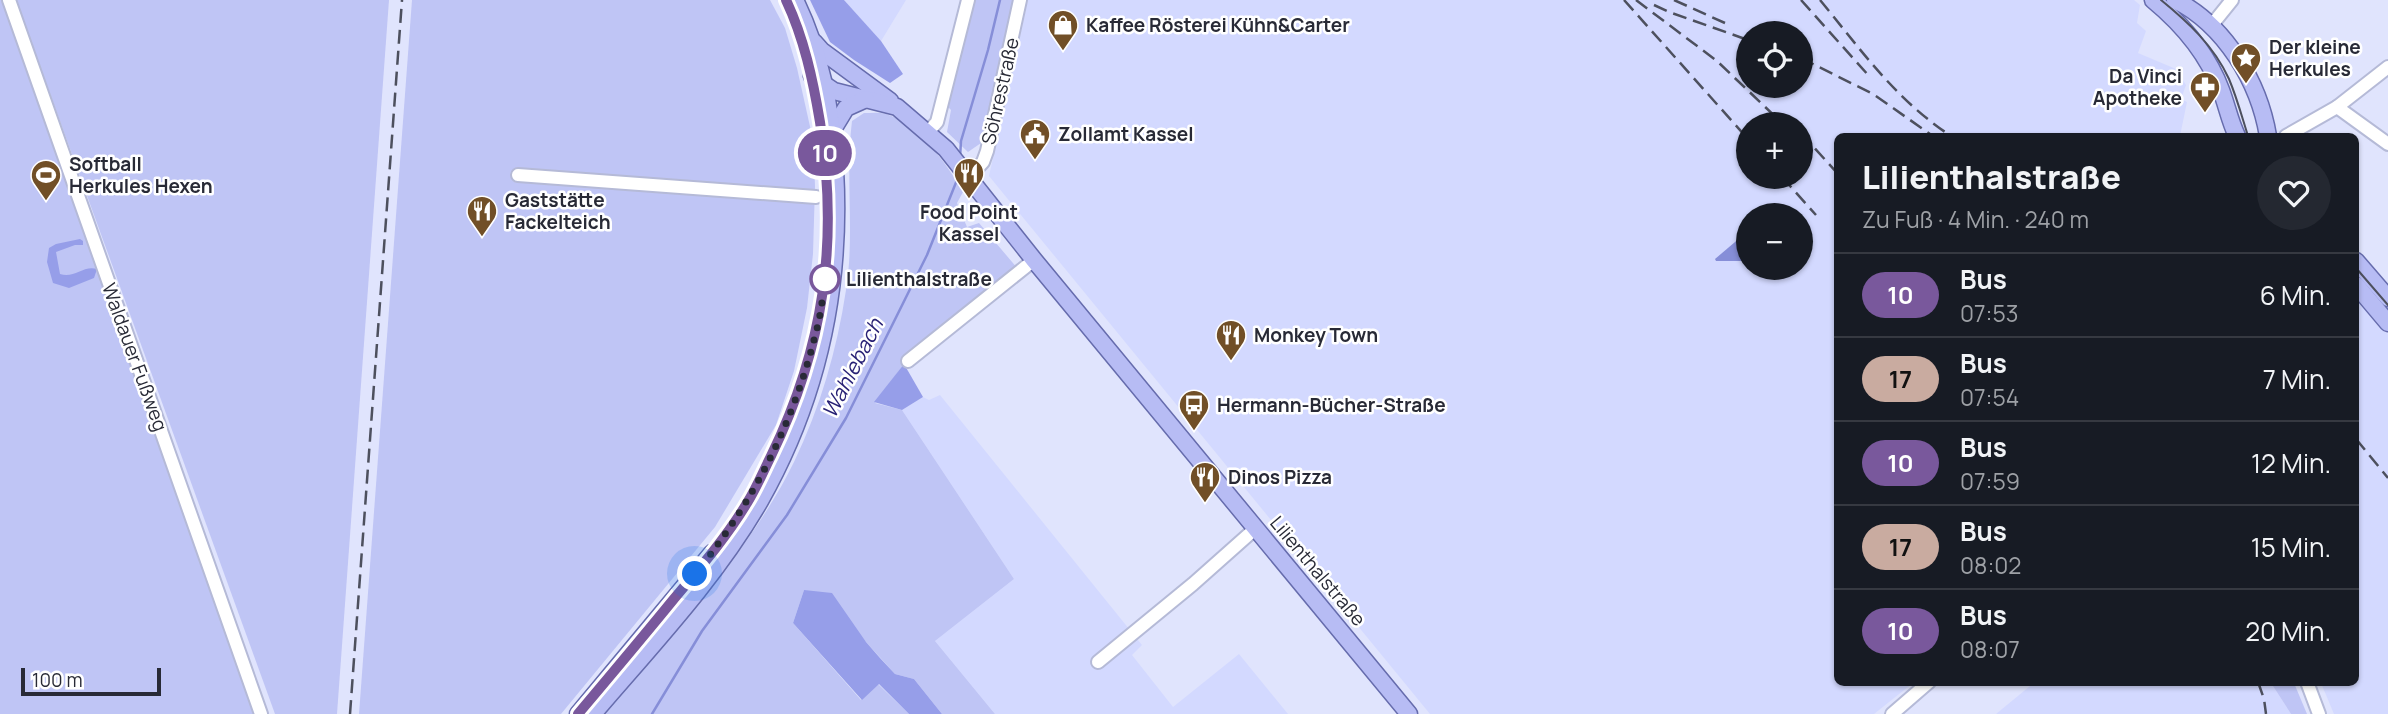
<!DOCTYPE html>
<html lang="de">
<head>
<meta charset="utf-8">
<style>
  :root { --surface:#171b24; --page:#242831; --text:#f1f3f6; --muted:#9ea1a6; --line:#363941 }
  body { margin:0; font-family:Manrope,sans-serif; background:var(--page); color:var(--text); height:100vh; display:flex; flex-direction:column; font-size:26px; white-space:nowrap }
  * { box-sizing:border-box; margin:0 }
  p { font-size:23px; color:var(--muted) }
  .icon { flex:none; width:38px; height:38px; fill:none; stroke:currentColor; stroke-width:2; stroke-linecap:round; stroke-linejoin:round }
  .map { position:relative; flex:1; overflow:hidden }
  .details { position:absolute; left:1834px; top:133px; width:525px; height:553px; display:flex; flex-direction:column; background:var(--surface); border-radius:10px; box-shadow:0 2px 5px #0004 }
  .details>* { flex:none }
  .badge { padding:0 14px; border-radius:23px; font-size:24px; line-height:46px }
  .controls { position:absolute; left:1736px; top:21px; display:grid; gap:14px }
  .controls a { display:grid; place-items:center; width:77px; height:77px; border-radius:50%; background:var(--surface); box-shadow:0 2px 5px #0004; font-size:35px }
  .scale { position:absolute; left:21px; bottom:18px; width:140px; box-sizing:border-box; padding-left:7px; border:4px solid #282a36; border-top:0; font-size:19px; line-height:24px; white-space:nowrap; color:#282a36; -webkit-text-stroke:5px #fff; paint-order:stroke }
  .you { position:absolute; width:35px; height:35px; margin:-18px; border:5px solid #fff; border-radius:50%; background:#1a73e8; box-shadow:0 0 0 10px #1a73e833 }
  .map>.badge { position:absolute; translate:-50% -50%; box-shadow:0 0 0 4px #fff }
  .round { display:grid; place-items:center; flex:none; width:74px; height:74px; border-radius:37px; background:var(--page) }
  .head { display:flex; align-items:center; justify-content:space-between; height:119px; padding:0 28px }
  h1 { font-size:33px; font-weight:800; line-height:52px }
  ul { padding:0; list-style:none }
  li { display:flex; align-items:center; gap:21px; height:84px; padding:0 28px; border-top:2px solid var(--line) }
  li div { flex:1 }
  li b { display:block; font-size:26px }
  li em { font-style:normal }
  li .badge { min-width:77px; font-weight:700; text-align:center }
  .map>svg:first-child { display:block }
  .built { fill:#d3d9ff; fill-rule:evenodd }
  .green { fill:#bfc5f5 }
  .forest { fill:#969ee9 }
  .water { fill:#868ed8 }
  .lines { fill:none; stroke-linecap:round; stroke-linejoin:round }
  .stream { stroke:#868ed8; stroke-width:2.5 }
  .minor-casing { stroke:#b5bad7; stroke-width:16 }
  .major-casing { stroke:#666cad; stroke-width:19 }
  .minor { stroke:#fff; stroke-width:12 }
  .major { stroke:#b7bcf4; stroke-width:16 }
  .tram { stroke:#4d505e; stroke-width:2 }
  .rail { stroke:#4d505e; stroke-width:2.5; stroke-dasharray:14 7; stroke-linecap:butt }
  .line-casing { stroke:#fff; stroke-width:16 }
  .line { stroke:#79589c; stroke-width:10 }
  .walk { stroke:#282a36; stroke-width:7; stroke-dasharray:0 12.6 }
  .stop-dot { fill:#fff; stroke:#79589c; stroke-width:3.5 }
  .labels { text-anchor:middle; dominant-baseline:central; stroke-width:5; stroke-linejoin:round; paint-order:stroke }
  .poi-label { font-size:19px; font-weight:bold; fill:#282a36; stroke:#fff; text-anchor:start }
  .street-label { font-size:19px; fill:#282a36; stroke:#fff }
  .stop-label { font-size:19px; font-weight:bold; fill:#282a36; stroke:#fff; text-anchor:start }
  .water-label { font-size:21px; font-style:italic; fill:#261f74; stroke:#fff }
</style>
</head>
<body>
<div class="map">
<svg width="2388" height="714" viewBox="0 0 2388 714">
  <rect width="100%" height="100%" fill="#e0e4fd"/>
  <g class="built">
    <path d="M844 0H906L881 41Z"/>
    <path d="M1028 0H2134L2140 5 2137 23 2146 31 2138 53 2176 69 2186 85 2181 99 2187 102 2180 136H1838V682L1913 683 1874 714H1430L989 176ZM1748 33H1801V86H1748ZM1748 124H1801V177H1748ZM1748 215H1801V229L1807 226 1801 231V268H1748Z"/>
    <path d="M2356 296 2388 334V714H2334L2321 683 2356 682Z"/>
    <path d="M940 395 1142 645 1132 655 1173 707 1239 654 1288 714H995L935 641 1014 579 902 410 923 397 929 400Z"/>
    <path d="M2035 682 2271 683 2291 714H1996Z"/>
  </g>
  <g class="green">
    <path d="M0 0H3L258 714H0Z"/>
    <path d="M16 0H389L337 714H275Z"/>
    <path d="M412 0H770L785 28 797 68 813 140 815 186 813 254 807 308 794 371 776 425 715 527 561 714H359Z"/>
    <path d="M970 0H1015L981 143 968 152 947 132 951 110 947 106Z"/>
    <path d="M864 113C871 113 880 112 886 114 919 124 947 164 963 192L957 203 967 227 979 223 1018 269 904 364 875 403 902 410 1014 579 935 641 995 714H942L914 679 895 674 866 642 804 590 793 623 861 700 878 684 909 714H600C666 637 750 553 794 462 820 408 837 350 846 290 855 234 845 177 852 121Z"/>
    <path d="M2271 683H2294L2307 714H2291Z"/>
  </g>
  <g class="forest">
    <path d="M810 0H844L881 41 903 74 890 83 854 60 830 42Z"/>
    <path d="M80 239 83 241V245H75L56 252 60 274C74 279 83 265 97 269L94 278 69 288 53 283 47 262 49 248 56 244Z"/>
    <path d="M904 364 923 397 902 410 874 402Z"/>
    <path d="M804 590 832 593 866 642 880 658 895 674 914 679 942 714H909L879 684 862 700 793 623Z"/>
  </g>
  <path class="water" d="M1748 231V261H1716L1715 259Z"/>
  <g class="lines">
    <g class="stream">
      <path d="M960 158 961 141 988 50 1000 0"/>
      <path d="M652 714 702 631 787 515 846 418 927 255 959 175"/>
    </g>
    <g class="minor-casing">
      <g id="minor">
        <path d="M9 0 261 714"/>
        <path d="M2211 26 2232 0"/>
        <path d="M2337 107 2388 144"/>
        <path d="M928 132 937 122 968 0"/>
        <path d="M2286 136 2337 107 2388 67"/>
        <path d="M518 175 816 197"/>
        <path d="M969 177 983 162 987 151 1020 0"/>
        <path d="M908 361 1034 260"/>
        <path d="M1098 662 1193 584 1256 528"/>
        <path d="M2307 682 2319 714"/>
        <path d="M1892 714 1929 682"/>
      </g>
    </g>
    <g class="major-casing">
      <g id="major">
        <path d="M2153 0C2182 24 2208 55 2221 90 2227 106 2230 122 2237 136"/>
        <path d="M2175 0C2225 25 2259 82 2268 136"/>
        <path d="M814 42 822 51 890 101"/>
        <path d="M812 76 834 91 897 107 946 149 1034 260 1409 714"/>
        <path d="M832 131 846 108 866 99"/>
        <path d="M2356 261 2388 298"/>
        <path d="M2356 285 2388 323"/>
        <path d="M578 714 712 553"/>
        <path d="M593 714C651 646 715 579 760 501 818 398 842 287 835 169 832 111 821 53 795 0"/>
      </g>
    </g>
    <use href="#minor" class="minor"/>
    <use href="#major" class="major"/>
    <g class="tram">
      <path d="M2161 0C2188 22 2214 46 2229 79 2237 98 2242 117 2248 136"/>
      <path d="M2356 268 2388 305"/>
    </g>
    <g class="rail">
      <path d="M1624 0 1748 139"/>
      <path d="M1636 0 1717 61 1783 124"/>
      <path d="M1674 0 1725 23"/>
      <path d="M1801 0 1869 76"/>
      <path d="M1820 0C1862 51 1895 99 1951 136"/>
      <path d="M1654 5 1669 12 1748 40"/>
      <path d="M1801 58 1873 94 1930 134"/>
      <path d="M1801 133 1838 174"/>
      <path d="M1782 177 1816 215"/>
      <path d="M2356 439 2388 478"/>
      <path d="M2258 682 2264 699 2266 714"/>
      <path d="M350 714 402 0"/>
    </g>
  </g>
  <g class="lines">
    <g class="line-casing">
      <path id="line" d="M578 714C610 676 642 638 673 600 699 569 726 538 747 503 756 489 763 472 771 456 824 347 839 242 820 122 813 80 804 38 786 0"/>
    </g>
    <use href="#line" class="line"/>
    <path class="walk" d="M695 574C753 503 793 424 815 336 821 316 823 294 826 273L825 279"/>
  </g>
  <defs>
    <g id="shop-pin" transform="scale(1.575)"><path d="M0 17L-7.5 6A9.5 9.5 0 1 1 7.5 6Z" fill="#714f27" stroke="#fff"/><path d="M-5-2.5h2.3a2.7 3.5 0 0 1 5.4 0H5L5.5 6h-11ZM-1.5-2.5h3a1.5 2.3 0 0 0-3 0Z" fill="#fff"/></g>
    <g id="sight-pin" transform="scale(1.575)"><path d="M0 17L-7.5 6A9.5 9.5 0 1 1 7.5 6Z" fill="#714f27" stroke="#fff"/><path d="M0-6L1.8-2.2L6-1.7L2.9 1.2L3.7 5.4L0 3.3L-3.7 5.4L-2.9 1.2L-6-1.7L-1.8-2.2Z" fill="#fff"/></g>
    <g id="pharmacy-pin" transform="scale(1.575)"><path d="M0 17L-7.5 6A9.5 9.5 0 1 1 7.5 6Z" fill="#714f27" stroke="#fff"/><path d="M-2-6h4v4h4v4h-4v4h-4v-4h-4v-4h4Z" fill="#fff"/></g>
    <g id="civic-pin" transform="scale(1.575)"><path d="M0 17L-7.5 6A9.5 9.5 0 1 1 7.5 6Z" fill="#714f27" stroke="#fff"/><path d="M-.6-6.5H3V-4.5H.6V-3L4-1V1h2V6H-6V1h2V-1L-.6-3ZM-1.2 2.5V6h2.4V2.5Z" fill="#fff"/></g>
    <g id="restaurant-pin" transform="scale(1.575)"><path d="M0 17L-7.5 6A9.5 9.5 0 1 1 7.5 6Z" fill="#714f27" stroke="#fff"/><path d="M-5-6h1v4h1v-4h1v4h1v-4h1v5L-1.5 .5V6h-2V.5L-5-1ZM5-6V6H3V1.5H1.5Q1.5-4 5-6Z" fill="#fff"/></g>
    <g id="stadium-pin" transform="scale(1.575)"><path d="M0 17L-7.5 6A9.5 9.5 0 1 1 7.5 6Z" fill="#714f27" stroke="#fff"/><path d="M0-5a6.5 5 0 1 0 0 10a6.5 5 0 1 0 0-10ZM-3.5-1.8h7v3.6h-7Z" fill="#fff"/></g>
    <g id="bus-pin" transform="scale(1.575)"><path d="M0 17L-7.5 6A9.5 9.5 0 1 1 7.5 6Z" fill="#714f27" stroke="#fff"/><path d="M-5-6H5V4H4V6H2V4H-2V6H-4V4H-5ZM-3.5-4V0h7V-4ZM-3.5 1.2v1.5H-2V1.2ZM2 1.2v1.5H3.5V1.2Z" fill="#fff"/></g>
  </defs>
  <g fill-rule="evenodd">
    <use href="#shop-pin" x="1063" y="25"/>
    <use href="#sight-pin" x="2246" y="58"/>
    <use href="#pharmacy-pin" x="2205" y="87"/>
    <use href="#civic-pin" x="1035" y="134"/>
    <use href="#restaurant-pin" x="969" y="173"/>
    <use href="#stadium-pin" x="46" y="175"/>
    <use href="#restaurant-pin" x="482" y="211"/>
    <use href="#restaurant-pin" x="1231" y="335"/>
    <use href="#bus-pin" x="1194" y="405"/>
    <use href="#restaurant-pin" x="1205" y="477"/>
  </g>
  <circle class="stop-dot" cx="825" cy="279" r="14"/>
  <g class="labels">
    <g class="poi-label">
      <text x="1086" y="25">Kaffee Rösterei Kühn&amp;Carter</text>
      <text x="2269" y="47">Der kleine<tspan x="2269" dy="22">Herkules</tspan></text>
      <text x="2182" y="76" text-anchor="end">Da Vinci<tspan x="2182" dy="22">Apotheke</tspan></text>
      <text x="1058" y="134">Zollamt Kassel</text>
      <text x="69" y="164">Softball<tspan x="69" dy="22">Herkules Hexen</tspan></text>
      <text x="505" y="200">Gaststätte<tspan x="505" dy="22">Fackelteich</tspan></text>
      <text x="969" y="212" text-anchor="middle">Food Point<tspan x="969" dy="22">Kassel</tspan></text>
      <text x="1254" y="335">Monkey Town</text>
      <text x="1217" y="405">Hermann-Bücher-Straße</text>
      <text x="1228" y="477">Dinos Pizza</text>
    </g>
    <g class="street-label">
      <text transform="translate(1000 91) rotate(-77)">Söhrestraße</text>
      <text transform="translate(135 357) rotate(70)">Waldauer Fußweg</text>
      <text transform="translate(1318 571) rotate(50)">Lilienthalstraße</text>
    </g>
    <g class="stop-label">
      <text x="846" y="279">Lilienthalstraße</text>
    </g>
    <g class="water-label">
      <text transform="translate(852 368) rotate(-63)">Wahlebach</text>
    </g>
  </g>
</svg>
<div class="controls">
<a><svg class="icon" aria-label="locate" viewBox="0 0 24 24"><circle cx="12" cy="12" r="6"/><path d="M12 2v4M12 18v4M2 12h4M18 12h4"/></svg></a>
<a>+</a>
<a>−</a>
</div>
<div class="scale">100 m</div>
<div class="you" style="left:695px;top:574px"></div>
<b class="badge" style="left:825px;top:153px;background:#79589c;color:#fff">10</b>
<section class="details">
<div class="head"><div><h1>Lilienthalstraße</h1><p>Zu Fuß · 4 Min. · 240 m</p></div><a class="round"><svg class="icon" aria-label="heart" viewBox="0 0 24 24"><path d="M12 20l-8-8c-3-5 5-10 8-4 3-6 11-1 8 4z"/></svg></a></div>
<ul>
<li><span class="badge" style="background:#79589c;color:#fff">10</span><div><b>Bus</b><p>07:53</p></div><em>6 Min.</em></li>
<li><span class="badge" style="background:#c9aba0;color:#111">17</span><div><b>Bus</b><p>07:54</p></div><em>7 Min.</em></li>
<li><span class="badge" style="background:#79589c;color:#fff">10</span><div><b>Bus</b><p>07:59</p></div><em>12 Min.</em></li>
<li><span class="badge" style="background:#c9aba0;color:#111">17</span><div><b>Bus</b><p>08:02</p></div><em>15 Min.</em></li>
<li><span class="badge" style="background:#79589c;color:#fff">10</span><div><b>Bus</b><p>08:07</p></div><em>20 Min.</em></li>
</ul>
</section>
</div>
</body>
</html>
